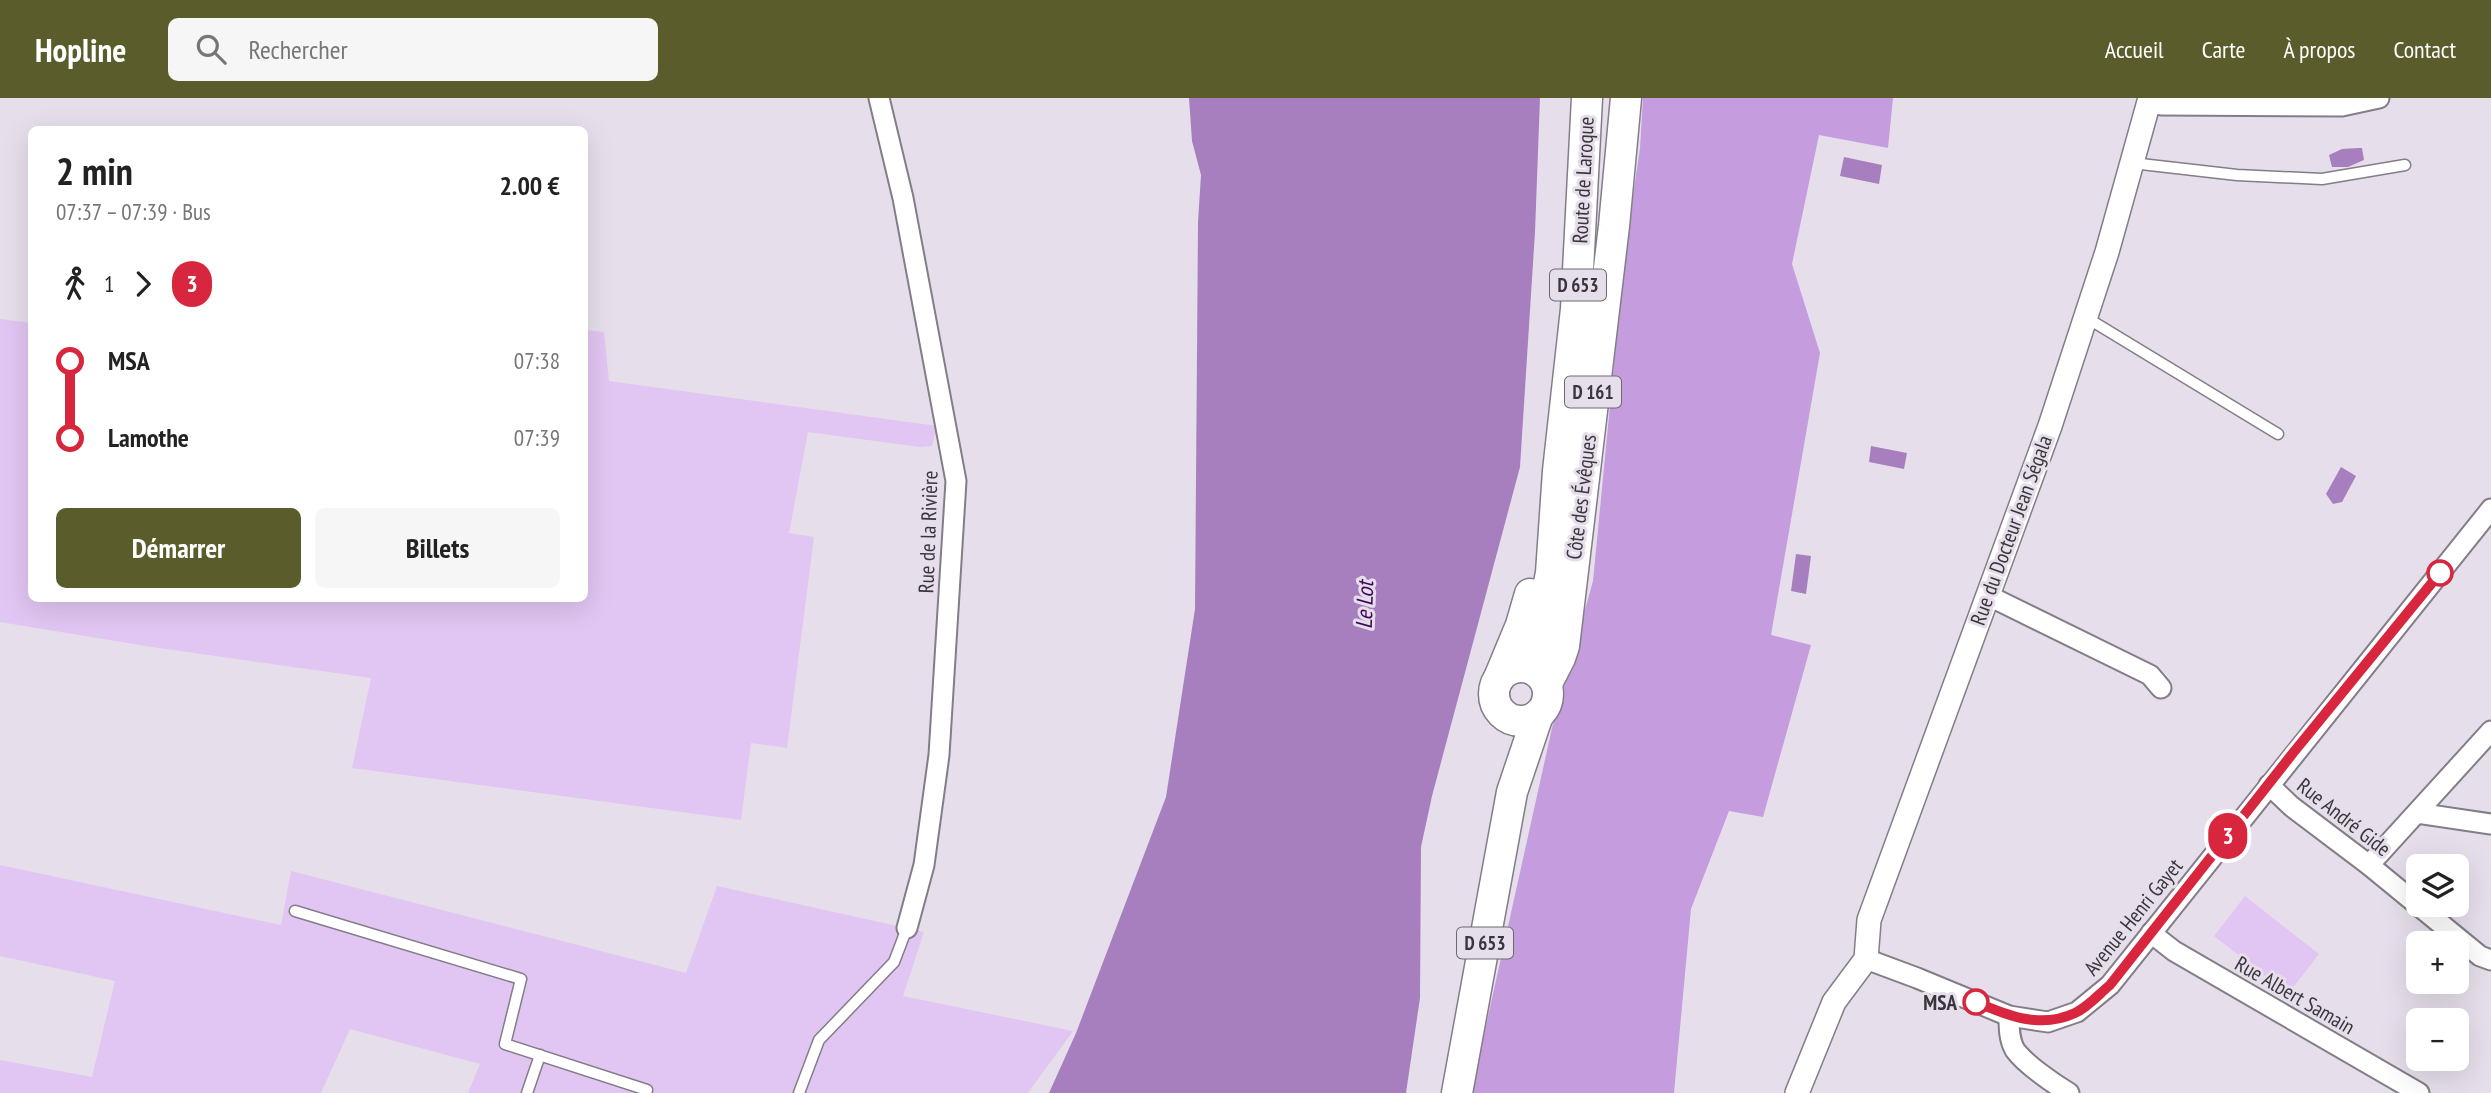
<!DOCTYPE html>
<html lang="fr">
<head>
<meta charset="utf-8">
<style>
  :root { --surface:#fff; --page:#f6f6f6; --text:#222; --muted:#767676; --accent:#5a5d2b }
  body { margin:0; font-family:"PT Sans Narrow",sans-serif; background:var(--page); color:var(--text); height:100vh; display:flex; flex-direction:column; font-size:26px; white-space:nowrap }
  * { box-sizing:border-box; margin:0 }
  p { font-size:23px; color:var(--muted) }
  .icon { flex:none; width:38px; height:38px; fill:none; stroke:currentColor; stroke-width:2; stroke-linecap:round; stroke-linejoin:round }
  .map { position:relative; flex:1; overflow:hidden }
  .panel { position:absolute; left:28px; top:28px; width:560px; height:476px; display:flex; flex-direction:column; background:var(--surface); border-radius:10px; box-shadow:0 7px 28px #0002 }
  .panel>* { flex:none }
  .badge { padding:0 14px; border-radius:23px; font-size:24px; line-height:46px }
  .tools { position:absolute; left:2406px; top:756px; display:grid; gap:14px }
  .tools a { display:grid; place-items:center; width:63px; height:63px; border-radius:10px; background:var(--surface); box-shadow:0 7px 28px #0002; font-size:35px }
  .map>.badge { position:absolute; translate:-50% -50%; box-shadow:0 0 0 4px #fff }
  .legs { display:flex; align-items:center; gap:10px; height:77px; padding:0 28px; font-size:23px }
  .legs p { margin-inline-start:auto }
  .headline { display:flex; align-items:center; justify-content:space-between; height:119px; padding:0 28px }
  h1 { font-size:38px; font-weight:700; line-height:52px }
  .button { display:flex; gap:14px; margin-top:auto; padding:14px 28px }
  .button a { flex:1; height:80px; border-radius:10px; background:var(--accent); color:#fff; font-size:28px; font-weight:700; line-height:80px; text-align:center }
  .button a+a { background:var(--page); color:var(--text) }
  ul { padding:0 28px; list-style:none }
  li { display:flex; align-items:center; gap:24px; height:77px; font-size:26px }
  li i { display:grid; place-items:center; width:10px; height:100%; margin:0 9px; background:currentColor }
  li i::after { content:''; width:18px; height:18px; margin:-9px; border:5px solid; border-radius:50%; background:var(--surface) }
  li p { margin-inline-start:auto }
  li:first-child i { background:linear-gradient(#0000 50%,currentColor 0) }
  li:last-child i { background:linear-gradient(currentColor 50%,#0000 0) }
  header { display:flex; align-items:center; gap:42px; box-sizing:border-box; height:98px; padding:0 35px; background:var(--accent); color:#fff }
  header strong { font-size:33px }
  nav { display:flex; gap:38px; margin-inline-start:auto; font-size:24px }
  .search { width:490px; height:63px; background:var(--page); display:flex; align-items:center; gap:18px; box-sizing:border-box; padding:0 24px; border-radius:10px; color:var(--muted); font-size:26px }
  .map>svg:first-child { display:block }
  .green { fill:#e1c5f2 }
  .forest { fill:#c59cde }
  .water { fill:#a77fbf }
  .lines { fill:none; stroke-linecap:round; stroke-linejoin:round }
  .service-casing { stroke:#837d87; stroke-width:13 }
  .minor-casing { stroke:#837d87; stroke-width:23 }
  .tertiary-casing { stroke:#837d87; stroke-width:26 }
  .primary-casing { stroke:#837d87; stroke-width:33 }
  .service { stroke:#fff; stroke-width:10 }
  .minor { stroke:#fff; stroke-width:19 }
  .tertiary { stroke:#fff; stroke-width:23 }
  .primary { stroke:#fff; stroke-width:30 }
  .line-1-casing { stroke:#fff; stroke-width:16 }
  .line-1 { stroke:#d7263d; stroke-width:10 }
  .stop-1-dot { fill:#fff; stroke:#d7263d; stroke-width:3.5 }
  .labels { text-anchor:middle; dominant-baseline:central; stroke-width:6; stroke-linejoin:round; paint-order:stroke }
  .shield { fill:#e6dfeb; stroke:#6d6970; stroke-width:2 }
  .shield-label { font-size:19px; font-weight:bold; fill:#39363b }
  .street-label { font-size:21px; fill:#39363b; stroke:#e6dfeb }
  .stop-label { font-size:21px; font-weight:bold; fill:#39363b; stroke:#e6dfeb; text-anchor:end }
  .water-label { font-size:23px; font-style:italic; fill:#3e0556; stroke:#e6dfeb }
</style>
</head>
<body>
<header>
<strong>Hopline</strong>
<div class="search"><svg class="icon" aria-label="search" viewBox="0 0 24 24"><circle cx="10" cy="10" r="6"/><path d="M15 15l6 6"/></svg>Rechercher</div>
<nav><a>Accueil</a><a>Carte</a><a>À propos</a><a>Contact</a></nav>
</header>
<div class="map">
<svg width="2491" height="995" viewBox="0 0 2491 995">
  <rect width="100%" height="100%" fill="#e6dfeb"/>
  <g class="green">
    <path d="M0 221 31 225 32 500H584L585 232 604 234 609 283 937 328 932 348 920 349 808 334 789 435 814 439 787 650 751 645 741 722 352 670 371 580 152 549 0 524Z"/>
    <path d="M0 767 281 827 291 773 686 875 717 788 924 834 903 898 1073 933 1028 995H468L480 966 350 931 321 995H0V962L92 979 115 883 0 858Z"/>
    <path d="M2245 798 2319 856 2288 896 2214 838Z"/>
  </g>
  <path class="forest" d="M1643 0H1893L1888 50 1819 37 1792 166 1820 255 1771 537 1811 547 1763 719 1729 713 1691 811 1674 995H1471L1552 630 1593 483 1625 153 1640 50Z"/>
  <g class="water">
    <path d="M1189 0H1540L1535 134 1520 369 1432 698 1421 749 1420 900 1406 995H1049L1076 935 1166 699 1195 511 1198 124 1201 77 1192 43Z"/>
    <path d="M2358 50H2362L2364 62 2348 69H2332L2329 57 2342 51Z"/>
    <path d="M1844 59 1882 67 1879 86 1840 78Z"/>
    <path d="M1871 348 1907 355 1904 371 1869 364Z"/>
    <path d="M2341 369 2356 378 2342 404 2333 406 2326 396Z"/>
    <path d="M1796 456 1811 458 1806 496 1791 493Z"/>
  </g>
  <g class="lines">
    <g class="service-casing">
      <g id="service">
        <path d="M2132 65 2237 77 2322 81 2405 67"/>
        <path d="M2087 220 2278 336"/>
        <path d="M295 813 521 881 505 946 647 992"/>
        <path d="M527 995 540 957"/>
        <path d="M799 995 819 942 894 864 907 830"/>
      </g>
    </g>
    <g class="minor-casing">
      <g id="minor">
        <path d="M879 0 903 100 956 383 939 657 924 767 907 830"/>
        <path d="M2149 5 2161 7 2342 8 2379 0"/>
        <path d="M1987 497 2150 577 2161 590"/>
        <path d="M2269 687 2291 708 2369 767 2480 858 2491 862"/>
        <path d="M2417 715 2491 726"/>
        <path d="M2369 767 2491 633"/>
        <path d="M2151 835 2174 853 2419 995"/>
        <path d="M1866 861 1917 880 2009 918 2048 924 2077 914 2110 887 2491 411"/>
        <path d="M2009 918C2009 929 2009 942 2015 952 2025 966 2054 986 2069 995"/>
      </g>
    </g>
    <g class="tertiary-casing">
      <path id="tertiary" d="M1797 995 1834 904 1866 861 1869 822 2050 328 2107 154 2150 0"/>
    </g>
    <g class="primary-casing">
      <g id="primary">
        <circle cx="1521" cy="596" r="27"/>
        <path d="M1532 570 1551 475 1558 373 1576 211 1587 0"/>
        <path d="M1499 580 1521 527 1530 496"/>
        <path d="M1547 585 1560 560 1564 548 1614 128 1626 0"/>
        <path d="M1457 995 1512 694 1538 617"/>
      </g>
    </g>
    <use href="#service" class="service"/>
    <use href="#minor" class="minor"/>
    <use href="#tertiary" class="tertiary"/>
    <use href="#primary" class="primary"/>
  </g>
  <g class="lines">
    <g class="line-1-casing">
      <path id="line-1" d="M1976 904C2008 918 2041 931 2075 915 2088 909 2099 896 2110 887L2293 655 2440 475"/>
    </g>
    <use href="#line-1" class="line-1"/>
  </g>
  <g class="stop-1-dot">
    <circle cx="2440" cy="475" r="12"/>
    <circle cx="1976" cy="904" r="12"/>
  </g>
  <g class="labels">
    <g class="shield">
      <rect x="1550" y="171.5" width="56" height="31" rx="5"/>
      <rect x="1565" y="278.5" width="56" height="31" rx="5"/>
      <rect x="1457" y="829.5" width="56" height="31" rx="5"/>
    </g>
    <g class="shield-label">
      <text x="1578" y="187">D 653</text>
      <text x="1593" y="294">D 161</text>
      <text x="1485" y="845">D 653</text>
    </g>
    <g class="street-label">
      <text transform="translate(1583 82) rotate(-87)">Route de Laroque</text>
      <text transform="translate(1581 399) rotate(-83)">Côte des Évêques</text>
      <text transform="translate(2011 432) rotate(-70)">Rue du Docteur Jean Ségala</text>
      <text transform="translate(928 434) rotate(-88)">Rue de la Rivière</text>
      <text transform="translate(2344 719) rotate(38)">Rue André Gide</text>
      <text transform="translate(2133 819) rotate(-51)">Avenue Henri Gayet</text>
      <text transform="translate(2295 897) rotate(30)">Rue Albert Samain</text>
    </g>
    <g class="stop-label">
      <text x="1957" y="904">MSA</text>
    </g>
    <g class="water-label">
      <text transform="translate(1364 507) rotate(-88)">Le Lot</text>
    </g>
  </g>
</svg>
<div class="tools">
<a><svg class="icon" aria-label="layers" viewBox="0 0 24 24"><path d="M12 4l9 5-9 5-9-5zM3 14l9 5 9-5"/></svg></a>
<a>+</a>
<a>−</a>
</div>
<b class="badge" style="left:2228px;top:738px;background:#d7263d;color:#fff">3</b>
<section class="panel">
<div class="headline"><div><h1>2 min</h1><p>07:37 – 07:39 · Bus</p></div><b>2.00 €</b></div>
<div class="legs"><svg class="icon" aria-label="walk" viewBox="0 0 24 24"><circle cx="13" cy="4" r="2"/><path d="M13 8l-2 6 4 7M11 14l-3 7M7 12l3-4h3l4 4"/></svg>1<svg class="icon" aria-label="forward" viewBox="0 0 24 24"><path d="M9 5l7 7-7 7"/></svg><b class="badge" style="background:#d7263d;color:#fff">3</b></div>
<ul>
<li><i style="color:#d7263d"></i><b>MSA</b><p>07:38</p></li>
<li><i style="color:#d7263d"></i><b>Lamothe</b><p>07:39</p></li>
</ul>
<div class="button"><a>Démarrer</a><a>Billets</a></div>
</section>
</div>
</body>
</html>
